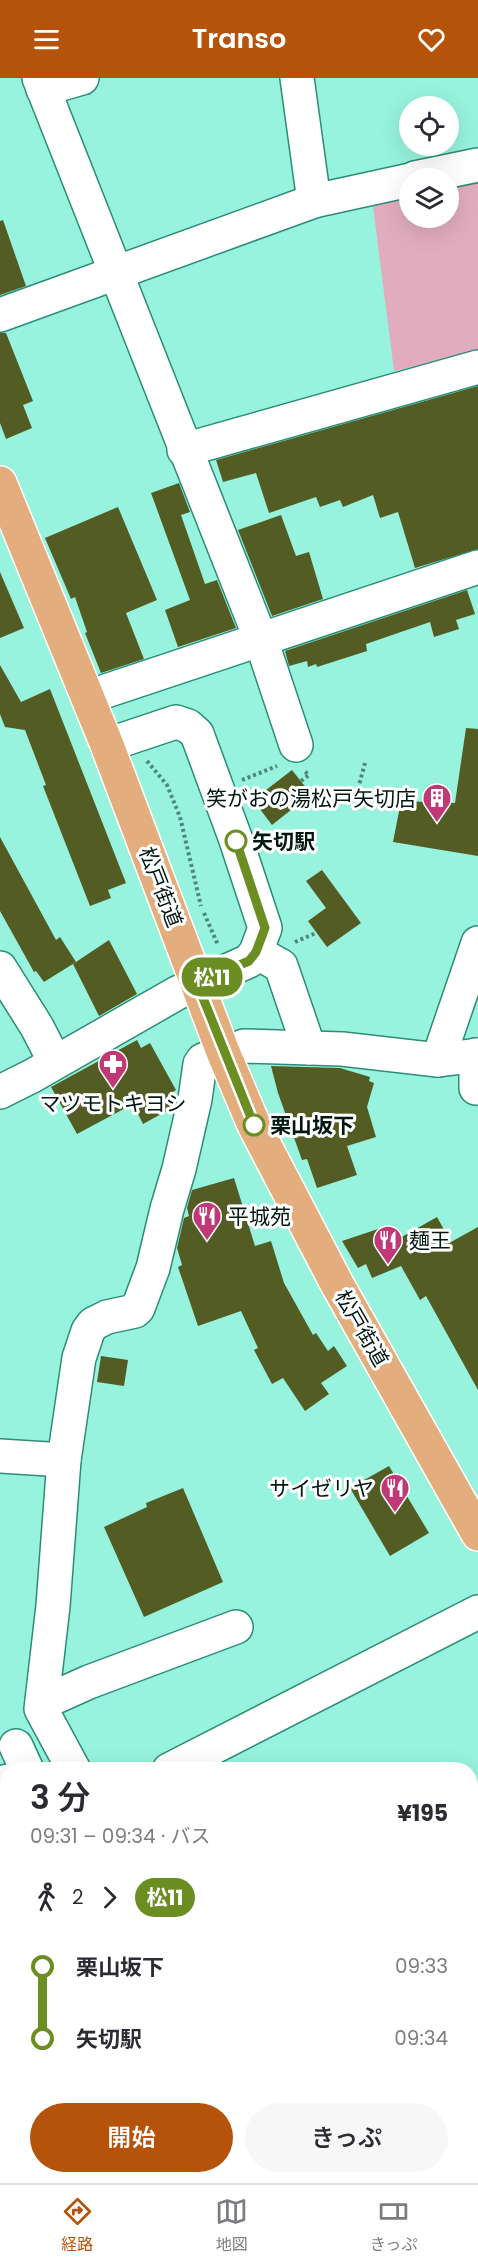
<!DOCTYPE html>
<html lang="ja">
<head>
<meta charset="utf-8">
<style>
  :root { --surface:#fff; --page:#f7f7f7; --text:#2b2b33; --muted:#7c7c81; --line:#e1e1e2; --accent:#b45309 }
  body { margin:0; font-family:Poppins,"Noto Sans JP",sans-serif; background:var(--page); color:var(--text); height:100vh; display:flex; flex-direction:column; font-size:22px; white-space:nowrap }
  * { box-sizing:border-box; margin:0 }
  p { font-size:20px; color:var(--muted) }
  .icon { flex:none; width:33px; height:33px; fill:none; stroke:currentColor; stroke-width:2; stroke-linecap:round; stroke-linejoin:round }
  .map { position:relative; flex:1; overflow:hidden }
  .side { position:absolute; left:0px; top:1684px; width:478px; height:422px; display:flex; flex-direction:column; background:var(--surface); border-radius:24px 24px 0 0; box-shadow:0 6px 24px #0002 }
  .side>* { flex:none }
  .badge { padding:0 12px; border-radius:20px; font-size:21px; line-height:39px }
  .fabs { position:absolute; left:399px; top:18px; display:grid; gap:12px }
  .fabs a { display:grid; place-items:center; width:60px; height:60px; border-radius:50%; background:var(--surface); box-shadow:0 6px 24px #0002; font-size:30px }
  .map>.badge { position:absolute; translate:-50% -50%; box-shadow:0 0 0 3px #fff }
  .legs { display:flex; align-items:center; gap:9px; height:66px; padding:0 30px; font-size:20px }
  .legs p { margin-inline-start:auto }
  .overview { display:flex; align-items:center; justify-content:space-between; height:102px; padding:0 30px }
  h1 { font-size:33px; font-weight:600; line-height:45px }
  .primary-button { display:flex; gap:12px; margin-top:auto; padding:12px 30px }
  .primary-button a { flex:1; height:69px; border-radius:36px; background:var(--accent); color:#fff; font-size:24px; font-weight:600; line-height:69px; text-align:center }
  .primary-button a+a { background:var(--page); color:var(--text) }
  ul { padding:0 30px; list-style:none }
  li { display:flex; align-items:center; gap:21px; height:72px; font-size:22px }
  li i { display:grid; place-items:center; width:9px; height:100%; margin:0 8px; background:currentColor }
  li i::after { content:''; width:15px; height:15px; margin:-8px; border:4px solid; border-radius:50%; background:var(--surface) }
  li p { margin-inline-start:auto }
  li:first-child i { background:linear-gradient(#0000 50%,currentColor 0) }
  li:last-child i { background:linear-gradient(currentColor 50%,#0000 0) }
  header { display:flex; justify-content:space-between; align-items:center; height:78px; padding:0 30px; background:var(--accent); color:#fff; font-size:27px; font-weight:600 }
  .dock { display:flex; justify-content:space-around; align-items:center; height:84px; border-top:2px solid var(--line); background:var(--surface); font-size:16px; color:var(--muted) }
  .dock a { display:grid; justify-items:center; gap:3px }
  .dock .on { color:var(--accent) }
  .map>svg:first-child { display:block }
  .green { fill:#e1adbe }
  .building { fill:#535c22 }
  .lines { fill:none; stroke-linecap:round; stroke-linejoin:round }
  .minor-casing { stroke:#2b8c79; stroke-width:36 }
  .major-casing { stroke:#fff; stroke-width:36 }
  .path { stroke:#4e887b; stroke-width:4; stroke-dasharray:3 3; stroke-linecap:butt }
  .minor { stroke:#fff; stroke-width:33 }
  .major { stroke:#e3ad7d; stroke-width:33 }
  .line-1-casing { stroke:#fff; stroke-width:14 }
  .line-1 { stroke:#6b8e23; stroke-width:9 }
  .stop-1-dot { fill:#fff; stroke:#6b8e23; stroke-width:3 }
  .labels { text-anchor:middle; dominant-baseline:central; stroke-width:6; stroke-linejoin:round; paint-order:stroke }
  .poi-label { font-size:21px; fill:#001712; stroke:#fff; text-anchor:end }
  .stop-label { font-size:21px; font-weight:bold; fill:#001712; stroke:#fff; text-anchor:start }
  .street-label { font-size:21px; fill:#001712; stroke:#fff }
</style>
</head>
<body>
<header><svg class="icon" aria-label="menu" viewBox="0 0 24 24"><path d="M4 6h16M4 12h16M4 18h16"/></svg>Transo<svg class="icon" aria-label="heart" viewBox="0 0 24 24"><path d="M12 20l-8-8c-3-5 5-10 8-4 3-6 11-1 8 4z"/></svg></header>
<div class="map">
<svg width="478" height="2105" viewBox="0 0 478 2105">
  <rect width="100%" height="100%" fill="#97f3dd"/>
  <g class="green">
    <path d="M478 105V275L394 293 373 128 409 120 410 140H448L449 111Z"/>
    <path d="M7 1864 8 2032 0 2036V1868Z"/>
  </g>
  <g class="building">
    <path d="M3 142 26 208 0 217V143Z"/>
    <path d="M0 255H6L33 323 23 327 32 350 6 361 0 345Z"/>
    <path d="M478 308V471L415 490 398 434 380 440 373 417 343 429 340 422 320 429 316 419 269 435 256 395 223 404 216 382Z"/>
    <path d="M179 405 190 434 181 437 205 506 217 502 236 550 178 569 165 532 190 522 151 415Z"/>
    <path d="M118 429 157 522 126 535 144 581 101 595 85 555 87 554 75 519 71 521 45 460Z"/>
    <path d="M281 437 296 478 309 474 323 521 272 538 238 452Z"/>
    <path d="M0 494 24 550 0 560Z"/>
    <path d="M467 512 475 536 456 542 459 551 434 559 430 544 366 566 367 573 317 589 316 586 308 589 307 583 289 588 285 573Z"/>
    <path d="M0 587 21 624 50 611 126 805 108 812 111 820 90 828 43 708 46 707 25 652 5 649 0 636Z"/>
    <path d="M466 650 478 651V778L393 764 401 723 455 725Z"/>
    <path d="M292 692 311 716 272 747 253 722Z"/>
    <path d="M0 759 56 862 60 859 76 884 44 904 36 893 34 894 0 833Z"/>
    <path d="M322 792 361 845 327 869 308 843 326 830 306 803Z"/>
    <path d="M109 862 137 916 99 938 73 886Z"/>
    <path d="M137 962 141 970 150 965 176 1012 168 1017 174 1029 143 1046 133 1026 77 1056 51 1009Z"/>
    <path d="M271 988 340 990 370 999 369 1003 374 1005 367 1029 376 1059 347 1068 357 1097 317 1110 307 1081 302 1082 278 1015Z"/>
    <path d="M234 1100 255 1168 271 1163 284 1205 313 1257 316 1255 328 1273 334 1268 347 1288 321 1305 329 1316 305 1333 283 1300 272 1306 254 1272 258 1270 241 1233 198 1248 178 1189 182 1187 177 1170 184 1140 189 1138 187 1130 192 1112Z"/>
    <path d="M437 1139 451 1164 478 1149V1312L426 1218 420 1222 401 1188 372 1200 366 1186 358 1190 342 1163 378 1151 384 1169Z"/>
    <path d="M101 1278 128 1282 124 1308 97 1304Z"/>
    <path d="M389 1388 429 1455 390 1478 350 1410Z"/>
    <path d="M183 1410 223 1504 144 1539 104 1449 147 1429 146 1425Z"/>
  </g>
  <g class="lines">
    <g class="minor-casing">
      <g id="minor">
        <path d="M39 0 261 562 296 667"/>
        <path d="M297 0 314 123"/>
        <path d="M43 11 82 0"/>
        <path d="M415 100 478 87"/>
        <path d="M0 237 314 123 410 102"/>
        <path d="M184 372 478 289"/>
        <path d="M88 619 478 489"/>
        <path d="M256 874 281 888 309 970"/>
        <path d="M0 890 37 949 55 984"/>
        <path d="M224 976 244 968 342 971 438 982 478 977"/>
        <path d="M476 977V1010H478"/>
        <path d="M438 982 478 865"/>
        <path d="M0 1014 32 998 177 915 249 883 256 874 265 850 236 762 197 656 188 648 176 644 107 667"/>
        <path d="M0 1378 64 1382"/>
        <path d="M42 1625 89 1604 236 1549"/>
        <path d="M16 1668 27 1692"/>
        <path d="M74 1692 41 1631 53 1528 64 1382 79 1280 88 1253 93 1246 107 1239 135 1233 138 1230 153 1190 167 1131 179 1091 195 1021 200 986 203 982 223 974"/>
        <path d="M169 1692 478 1534"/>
        <path d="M0 1705 8 1703"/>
        <path d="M471 1849 478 1825"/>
        <path d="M0 1859 8 1855"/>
        <path d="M471 1917 478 1921"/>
        <path d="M0 2080 8 2076"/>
        <path d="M471 2092H478"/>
        <path d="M144 2098 146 2105"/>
        <path d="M237 2105 243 2098"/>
      </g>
    </g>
    <g class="major-casing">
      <path id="major" d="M0 405 107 667 223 974 254 1047 337 1206 478 1456"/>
    </g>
    <g class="path">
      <path d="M147 683 167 707 180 739 201 828"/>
      <path d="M242 702 277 688"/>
      <path d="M301 703 309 697 303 692"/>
      <path d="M358 711 365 685"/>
      <path d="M204 835 218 867"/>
      <path d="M295 864 316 855"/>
    </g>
    <use href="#minor" class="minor"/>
    <use href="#major" class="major"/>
  </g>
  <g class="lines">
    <g class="line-1-casing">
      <path id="line-1" d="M236 763 265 850 256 874 249 883 197 905 254 1047"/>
    </g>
    <use href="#line-1" class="line-1"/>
  </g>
  <defs>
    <g id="building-pin" transform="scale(1.5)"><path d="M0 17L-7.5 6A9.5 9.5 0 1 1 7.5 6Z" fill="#c03875" stroke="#fff"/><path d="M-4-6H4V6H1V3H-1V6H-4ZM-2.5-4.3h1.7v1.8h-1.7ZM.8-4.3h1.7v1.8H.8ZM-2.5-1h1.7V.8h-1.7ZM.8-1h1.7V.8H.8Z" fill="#fff"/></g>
    <g id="pharmacy-pin" transform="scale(1.5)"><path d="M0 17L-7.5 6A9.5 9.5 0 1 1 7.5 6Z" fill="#c03875" stroke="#fff"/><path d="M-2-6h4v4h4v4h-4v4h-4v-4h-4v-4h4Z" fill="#fff"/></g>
    <g id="restaurant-pin" transform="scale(1.5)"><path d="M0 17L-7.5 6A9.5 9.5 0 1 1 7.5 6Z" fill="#c03875" stroke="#fff"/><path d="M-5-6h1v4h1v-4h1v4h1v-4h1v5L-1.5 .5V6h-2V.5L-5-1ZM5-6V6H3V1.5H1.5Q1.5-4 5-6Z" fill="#fff"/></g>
  </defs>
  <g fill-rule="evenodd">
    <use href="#building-pin" x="437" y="720"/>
    <use href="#pharmacy-pin" x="113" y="986"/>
    <use href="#restaurant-pin" x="207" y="1138"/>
    <use href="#restaurant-pin" x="388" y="1162"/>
    <use href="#restaurant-pin" x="395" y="1410"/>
  </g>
  <g class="stop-1-dot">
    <circle cx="236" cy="763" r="10"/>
    <circle cx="254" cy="1047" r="10"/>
  </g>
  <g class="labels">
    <g class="poi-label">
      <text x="416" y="720">笑がおの湯松戸矢切店</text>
      <text x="113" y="1025" text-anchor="middle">マツモトキヨシ</text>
      <text x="228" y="1138" text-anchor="start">平城苑</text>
      <text x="409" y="1162" text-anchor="start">麺王</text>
      <text x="374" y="1410">サイゼリヤ</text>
    </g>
    <g class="stop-label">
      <text x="252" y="763">矢切駅</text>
      <text x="270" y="1047">栗山坂下</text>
    </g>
    <g class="street-label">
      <text transform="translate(161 809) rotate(69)">松戸街道</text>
      <text transform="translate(362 1250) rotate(60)">松戸街道</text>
    </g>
  </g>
</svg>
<div class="fabs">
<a><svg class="icon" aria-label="locate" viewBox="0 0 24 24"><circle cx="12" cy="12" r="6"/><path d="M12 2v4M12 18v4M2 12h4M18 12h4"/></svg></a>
<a><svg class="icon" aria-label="layers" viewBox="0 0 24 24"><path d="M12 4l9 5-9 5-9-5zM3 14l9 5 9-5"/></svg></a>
</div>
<b class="badge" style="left:212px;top:899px;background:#6b8e23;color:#fff">松11</b>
<section class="side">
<div class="overview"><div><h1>3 分</h1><p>09:31 – 09:34 · バス</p></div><b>¥195</b></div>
<div class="legs"><svg class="icon" aria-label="walk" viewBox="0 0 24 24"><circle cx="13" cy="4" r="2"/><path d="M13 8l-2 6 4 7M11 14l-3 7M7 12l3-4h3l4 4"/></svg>2<svg class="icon" aria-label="forward" viewBox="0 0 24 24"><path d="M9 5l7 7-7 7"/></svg><b class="badge" style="background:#6b8e23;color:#fff">松11</b></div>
<ul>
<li><i style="color:#6b8e23"></i><b>栗山坂下</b><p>09:33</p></li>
<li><i style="color:#6b8e23"></i><b>矢切駅</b><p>09:34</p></li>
</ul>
<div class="primary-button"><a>開始</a><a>きっぷ</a></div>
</section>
</div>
<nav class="dock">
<a class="on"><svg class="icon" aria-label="directions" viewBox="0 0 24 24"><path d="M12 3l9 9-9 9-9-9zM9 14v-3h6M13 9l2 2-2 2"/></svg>経路</a>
<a><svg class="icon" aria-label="map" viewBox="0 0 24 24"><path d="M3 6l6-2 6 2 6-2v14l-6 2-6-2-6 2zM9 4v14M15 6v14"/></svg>地図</a>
<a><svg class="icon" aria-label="tickets" viewBox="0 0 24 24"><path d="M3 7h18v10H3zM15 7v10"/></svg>きっぷ</a>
</nav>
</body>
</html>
